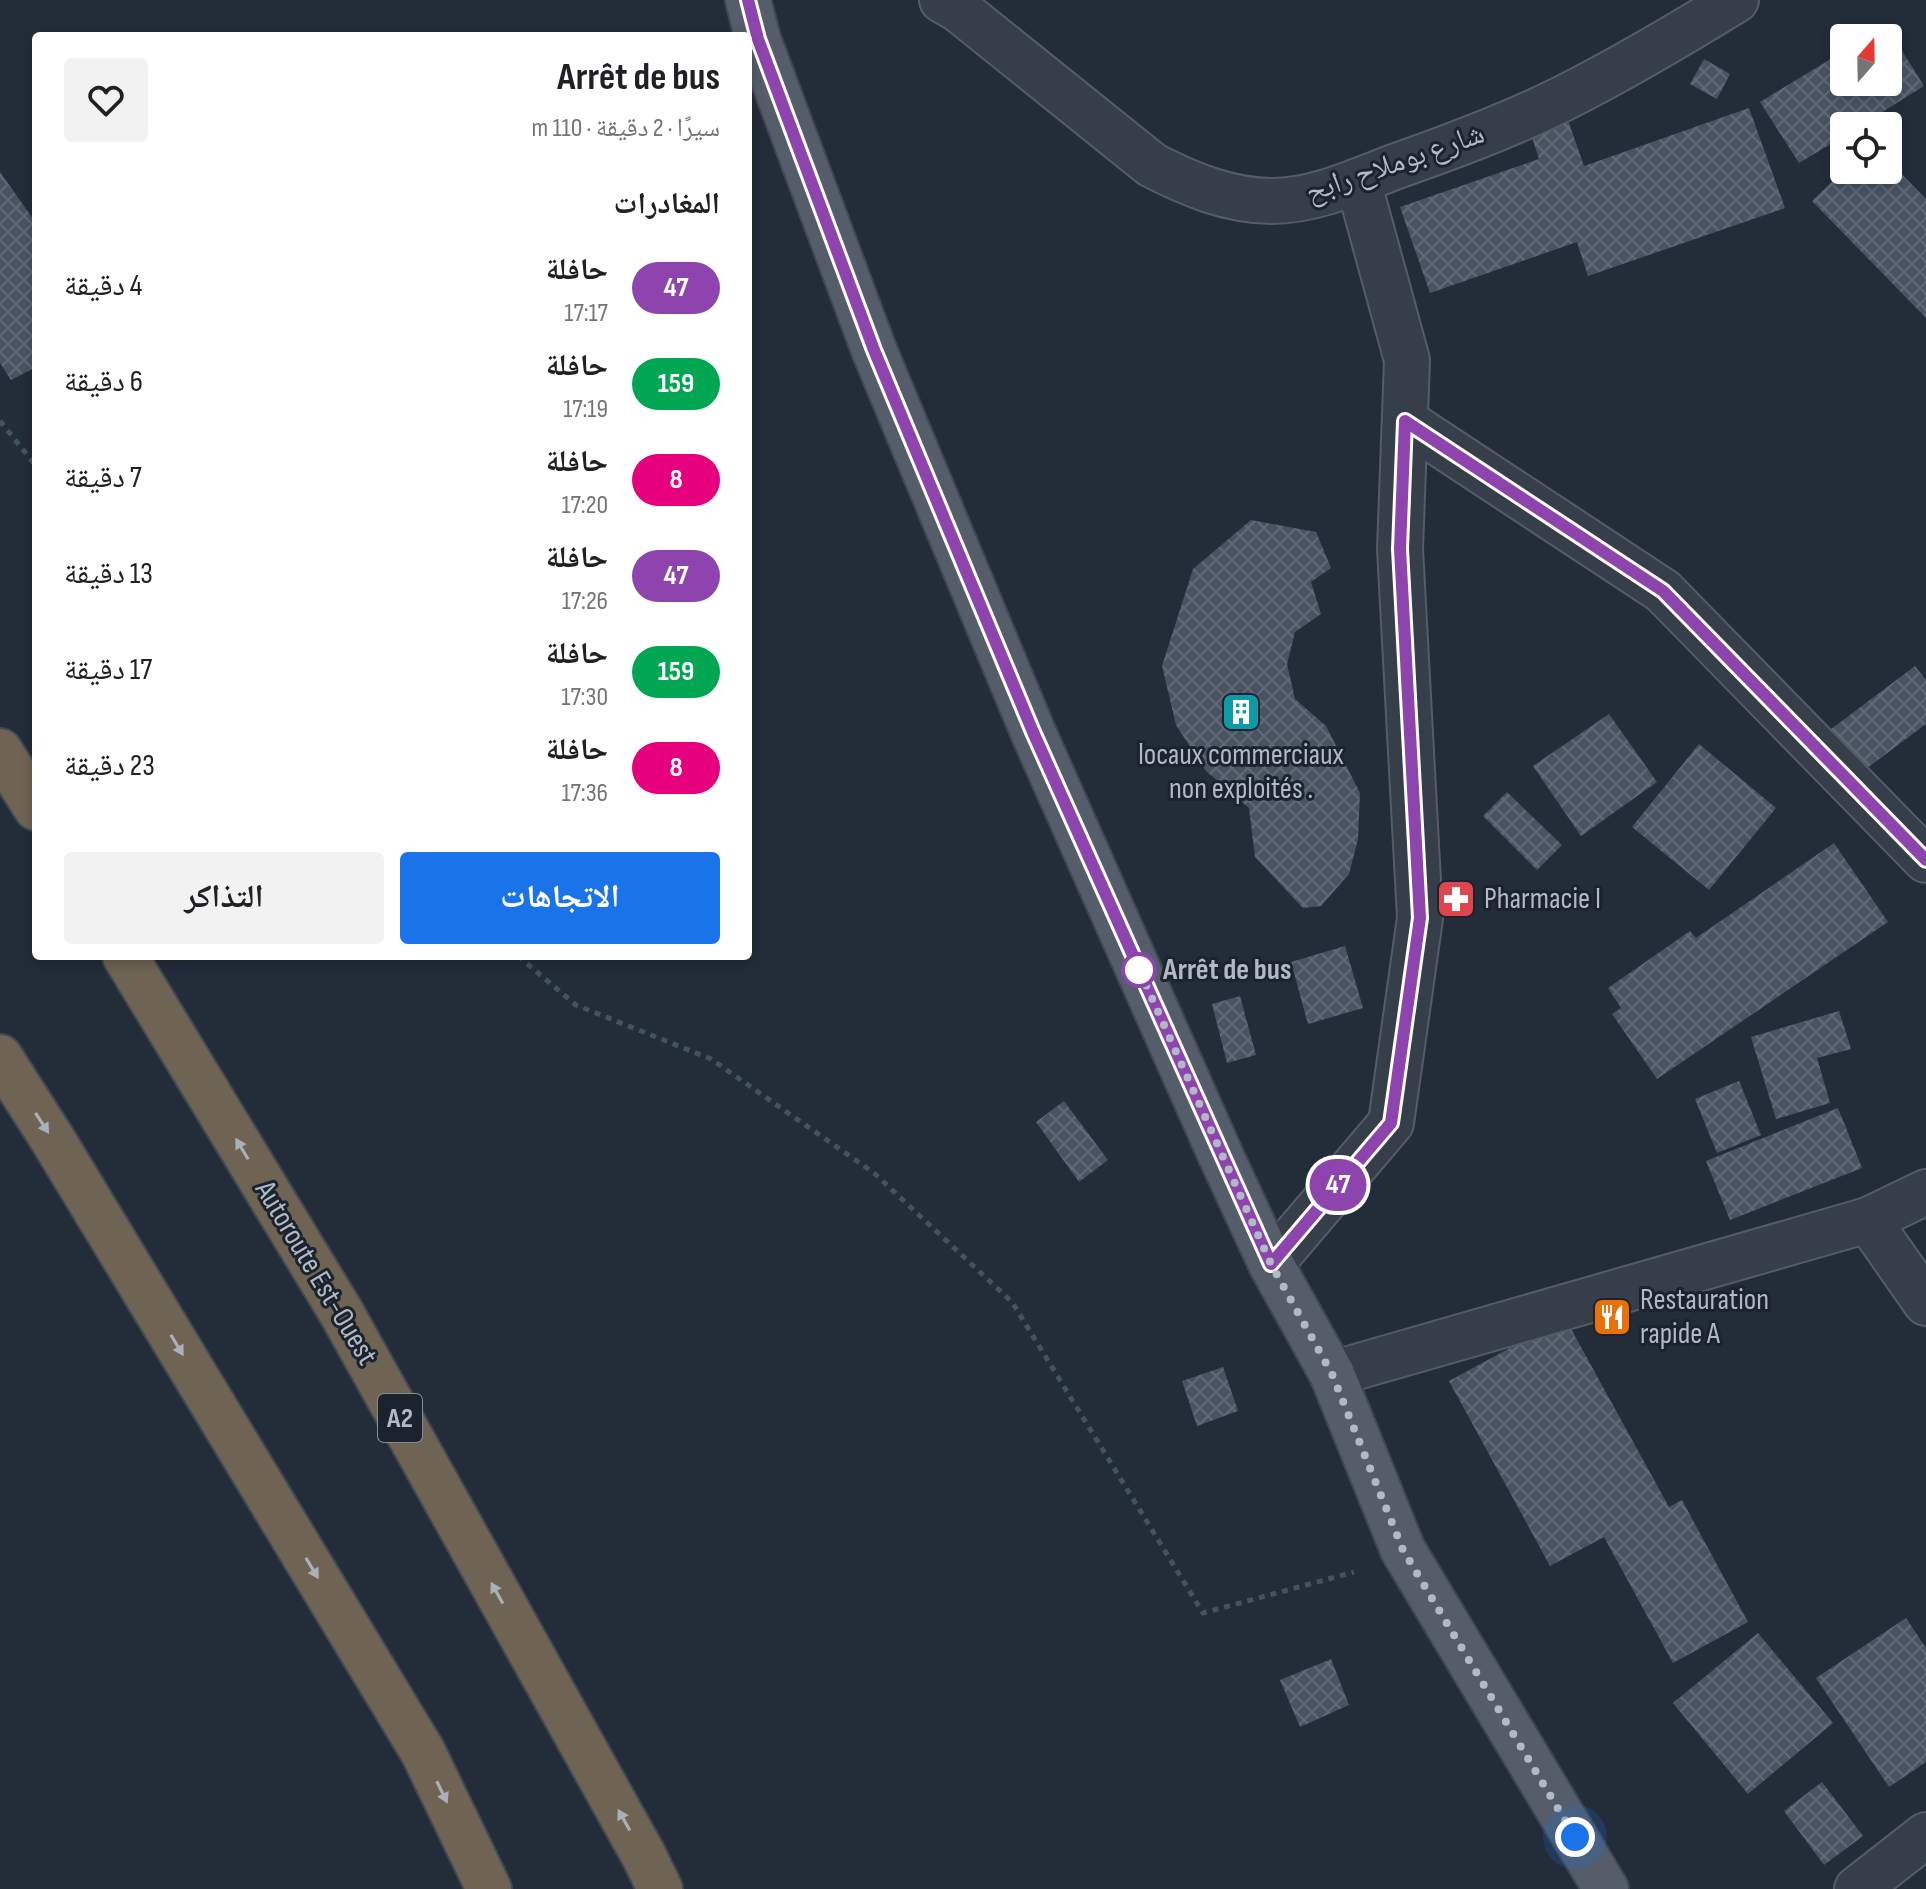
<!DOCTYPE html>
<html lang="ar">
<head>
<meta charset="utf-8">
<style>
  :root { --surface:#fff; --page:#f2f2f2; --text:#202124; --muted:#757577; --accent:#1a73e8 }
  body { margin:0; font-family:"Sofia Sans Condensed","Noto Naskh Arabic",sans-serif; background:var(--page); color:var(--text); direction:rtl; height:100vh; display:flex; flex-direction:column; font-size:30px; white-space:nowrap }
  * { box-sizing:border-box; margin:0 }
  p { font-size:26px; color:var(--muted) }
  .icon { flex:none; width:44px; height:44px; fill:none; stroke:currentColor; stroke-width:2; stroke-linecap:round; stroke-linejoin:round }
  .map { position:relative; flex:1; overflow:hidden; direction:ltr }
  .panel { position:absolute; left:32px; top:32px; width:720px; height:928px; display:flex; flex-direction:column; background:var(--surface); border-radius:8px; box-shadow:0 4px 12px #0003; direction:rtl }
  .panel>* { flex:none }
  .badge { padding:0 16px; border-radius:26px; font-size:28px; line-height:52px }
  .needle { width:52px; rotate:20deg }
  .buttons { position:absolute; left:1830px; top:24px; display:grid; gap:16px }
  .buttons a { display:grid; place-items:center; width:72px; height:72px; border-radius:8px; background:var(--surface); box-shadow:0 4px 12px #0003; font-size:40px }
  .you { position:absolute; width:40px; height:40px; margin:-20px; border:6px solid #fff; border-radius:50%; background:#1a73e8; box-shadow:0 0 0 12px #1a73e833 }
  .map>.badge { position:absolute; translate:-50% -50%; box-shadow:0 0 0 4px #fff }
  h2 { padding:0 32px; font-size:30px; line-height:72px }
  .round { display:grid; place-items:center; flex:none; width:84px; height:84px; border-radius:8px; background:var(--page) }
  .headline { display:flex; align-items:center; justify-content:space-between; height:136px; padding:0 32px }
  h1 { font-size:38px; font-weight:700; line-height:60px }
  .primary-button { display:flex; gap:16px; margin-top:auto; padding:16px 32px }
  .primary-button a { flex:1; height:92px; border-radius:8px; background:var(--accent); color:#fff; font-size:32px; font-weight:700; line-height:92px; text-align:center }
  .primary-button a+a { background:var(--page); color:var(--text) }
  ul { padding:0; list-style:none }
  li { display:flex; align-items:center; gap:24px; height:96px; padding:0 32px }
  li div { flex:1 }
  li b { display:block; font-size:30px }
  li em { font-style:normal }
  li .badge { min-width:88px; font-weight:700; text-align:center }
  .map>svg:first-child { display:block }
  .building { fill:url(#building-cross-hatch) }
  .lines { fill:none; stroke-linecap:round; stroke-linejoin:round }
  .minor-casing { stroke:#545c67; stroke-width:48 }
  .tertiary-casing { stroke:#545c67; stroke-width:48 }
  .primary-casing { stroke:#3f4752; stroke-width:48 }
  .motorway-casing { stroke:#414954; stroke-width:48 }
  .path { stroke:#425557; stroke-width:5; stroke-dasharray:6 6; stroke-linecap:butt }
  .minor { stroke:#363e49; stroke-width:44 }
  .tertiary { stroke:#363e49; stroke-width:44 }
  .primary { stroke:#545d69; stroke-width:44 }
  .motorway { stroke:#6f6453; stroke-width:44 }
  .oneway { fill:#aab0ba }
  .line-casing { stroke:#fff; stroke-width:18 }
  .line { stroke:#8e44ad; stroke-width:12 }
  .walk { stroke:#b1b9c5; stroke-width:8; stroke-dasharray:0 14.4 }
  .stop-dot { fill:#fff; stroke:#8e44ad; stroke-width:4 }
  .labels { text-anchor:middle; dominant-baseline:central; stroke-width:6; stroke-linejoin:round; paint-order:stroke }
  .shield { fill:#1b232e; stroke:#848c98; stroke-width:2 }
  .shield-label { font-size:28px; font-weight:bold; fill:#b1b9c5 }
  .street-label { font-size:30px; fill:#b1b9c5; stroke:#1b232e }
  .poi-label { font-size:30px; fill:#b1b9c5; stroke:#1b232e; text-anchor:start }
  .stop-label { font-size:30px; font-weight:bold; fill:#b1b9c5; stroke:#1b232e; text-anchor:start }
</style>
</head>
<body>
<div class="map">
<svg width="1926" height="1889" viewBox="0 0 1926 1889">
  <defs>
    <pattern id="building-cross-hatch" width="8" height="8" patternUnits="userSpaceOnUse" patternTransform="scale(2)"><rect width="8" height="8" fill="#495362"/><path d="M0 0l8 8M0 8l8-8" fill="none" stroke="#616a77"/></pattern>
  </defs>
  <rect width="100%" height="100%" fill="#232c39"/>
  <g class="building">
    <path d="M1886 25 1924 86 1860 126H1844V136L1799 163 1760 102 1844 51V82H1888V38H1864Z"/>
    <path d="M1704 59 1730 74 1717 99 1690 84Z"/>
    <path d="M1749 108 1785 208 1588 276 1577 242 1430 293 1400 207 1539 159 1528 125 1565 112 1584 166Z"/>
    <path d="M1888 160 1926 199V318L1812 201 1844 170H1888Z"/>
    <path d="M0 172 36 223V367L11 380 0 363Z"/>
    <path d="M1251 520 1316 532 1331 568 1311 582 1321 614 1295 632 1287 664 1295 699 1326 726 1360 793 1358 839 1349 874 1321 906 1303 908 1255 857 1249 808 1206 771 1176 725 1162 666 1193 569Z"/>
    <path d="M1915 666 1926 680V724L1862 772 1830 730Z"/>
    <path d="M1609 714 1657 782 1581 836 1533 766Z"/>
    <path d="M1699 744 1776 808 1709 890 1632 827Z"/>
    <path d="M1507 792 1562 845 1537 870 1483 816Z"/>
    <path d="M1834 843 1888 922 1657 1079 1612 1014 1621 1008 1608 988 1690 931 1696 938Z"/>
    <path d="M1345 946 1363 1008 1308 1024 1291 962Z"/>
    <path d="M1240 996 1256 1055 1227 1063 1212 1004Z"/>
    <path d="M1839 1011 1851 1049 1817 1058 1830 1103 1776 1119 1751 1037Z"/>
    <path d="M1739 1081 1761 1135 1717 1153 1695 1099Z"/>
    <path d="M1064 1101 1108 1160 1079 1182 1036 1122Z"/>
    <path d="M1838 1108 1862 1168 1730 1220 1706 1161Z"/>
    <path d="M1565 1318 1669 1507 1682 1500 1748 1622 1673 1663 1604 1537 1550 1566 1449 1381Z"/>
    <path d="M1223 1367 1238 1411 1197 1426 1182 1381Z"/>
    <path d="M1906 1618 1926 1648V1762L1889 1787 1816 1678Z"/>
    <path d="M1758 1633 1833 1723 1748 1794 1673 1703Z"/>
    <path d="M1331 1659 1349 1705 1300 1727 1280 1680Z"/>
    <path d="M1822 1782 1863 1836 1824 1865 1784 1811Z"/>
  </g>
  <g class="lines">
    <g class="minor-casing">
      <g id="minor">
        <path d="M1405 421 1663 591 1926 860"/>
        <path d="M1868 1220 1926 1303"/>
        <path d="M1271 1264 1391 1123 1420 918 1400 549 1407 360 1358 181"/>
        <path d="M1332 1374 1868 1220 1926 1192"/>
        <path d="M1857 1889 1926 1835"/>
      </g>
    </g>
    <g class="tertiary-casing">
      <path id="tertiary" d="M942 0 958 9 1152 165C1189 184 1229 201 1272 201 1314 201 1355 182 1394 167 1451 147 1508 126 1562 99 1622 69 1679 35 1736 0"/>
    </g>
    <g class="primary-casing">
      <path id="primary" d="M748 0 758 39 874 350 1033 732 1221 1156 1271 1264 1332 1374 1403 1550 1606 1889"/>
    </g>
    <g class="motorway-casing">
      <g id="motorway">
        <path d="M0 751 36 808"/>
        <path d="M125 956 341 1312 644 1856 660 1889"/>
        <path d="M0 1057 53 1140 423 1752 489 1889"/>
      </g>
    </g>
    <g class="path">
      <path d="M0 421 36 466"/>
      <path d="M518 956 576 1005 711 1059 874 1173 1012 1302 1203 1613 1354 1572"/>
    </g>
    <use href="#minor" class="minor"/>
    <use href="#tertiary" class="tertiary"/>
    <use href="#primary" class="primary"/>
    <use href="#motorway" class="motorway"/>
  </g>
  <defs><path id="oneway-solid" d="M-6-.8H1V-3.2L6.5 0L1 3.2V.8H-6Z" transform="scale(2)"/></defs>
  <g class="oneway">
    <use href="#oneway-solid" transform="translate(42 1123) rotate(57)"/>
    <use href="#oneway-solid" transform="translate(242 1149) rotate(-121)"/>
    <use href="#oneway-solid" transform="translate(177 1345) rotate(59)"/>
    <use href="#oneway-solid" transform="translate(312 1568) rotate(59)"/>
    <use href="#oneway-solid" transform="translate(497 1593) rotate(-119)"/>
    <use href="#oneway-solid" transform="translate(442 1792) rotate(64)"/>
    <use href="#oneway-solid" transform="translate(624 1820) rotate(-119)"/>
  </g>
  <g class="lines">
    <g class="line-casing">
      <path id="line" d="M748 0 758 39 874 350 1033 732 1271 1264 1391 1123 1420 918 1400 549 1405 421 1663 591 1926 860"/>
    </g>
    <use href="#line" class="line"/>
    <path class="walk" d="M1139 970 1134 958 1271 1264 1332 1374 1403 1550 1575 1837"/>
  </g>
  <defs>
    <g id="building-square" transform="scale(2)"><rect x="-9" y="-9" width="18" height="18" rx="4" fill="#0f9aa8" stroke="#1b232e"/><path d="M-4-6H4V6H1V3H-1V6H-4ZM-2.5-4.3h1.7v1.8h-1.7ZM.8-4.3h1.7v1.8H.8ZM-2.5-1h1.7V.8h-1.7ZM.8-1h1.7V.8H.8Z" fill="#fff"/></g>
    <g id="pharmacy-square" transform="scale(2)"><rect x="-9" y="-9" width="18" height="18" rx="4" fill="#e0444e" stroke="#1b232e"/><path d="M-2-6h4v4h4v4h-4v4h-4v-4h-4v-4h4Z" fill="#fff"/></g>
    <g id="restaurant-square" transform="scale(2)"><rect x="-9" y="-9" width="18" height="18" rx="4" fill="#e8710a" stroke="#1b232e"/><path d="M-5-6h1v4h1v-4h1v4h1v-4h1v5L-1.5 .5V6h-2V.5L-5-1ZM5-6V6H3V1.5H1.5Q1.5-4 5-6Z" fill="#fff"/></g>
  </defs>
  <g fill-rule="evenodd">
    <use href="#building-square" x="1241" y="712"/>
    <use href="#pharmacy-square" x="1456" y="899"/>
    <use href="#restaurant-square" x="1612" y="1317"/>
  </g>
  <circle class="stop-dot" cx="1139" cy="970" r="16"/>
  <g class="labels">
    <rect class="shield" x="378" y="1394" width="44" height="48" rx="6"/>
    <g class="shield-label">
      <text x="400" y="1418">A2</text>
    </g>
    <g class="street-label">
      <text transform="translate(1395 163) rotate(-19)">شارع بوملاح رابح</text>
      <text transform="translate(316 1273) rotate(59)">Autoroute Est-Ouest</text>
    </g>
    <g class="poi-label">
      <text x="1241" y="755" text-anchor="middle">locaux commerciaux<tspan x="1241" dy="34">non exploités .</tspan></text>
      <text x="1484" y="899">Pharmacie I</text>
      <text x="1640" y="1300">Restauration<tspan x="1640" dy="34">rapide A</tspan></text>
    </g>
    <g class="stop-label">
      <text x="1163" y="970">Arrêt de bus</text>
    </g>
  </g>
</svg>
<div class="buttons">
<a><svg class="needle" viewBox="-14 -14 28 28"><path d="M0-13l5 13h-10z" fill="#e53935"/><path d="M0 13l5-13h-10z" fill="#757577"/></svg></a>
<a><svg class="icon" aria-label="locate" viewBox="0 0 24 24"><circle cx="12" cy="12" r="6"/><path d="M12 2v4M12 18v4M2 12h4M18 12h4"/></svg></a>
</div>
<div class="you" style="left:1575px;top:1837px"></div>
<b class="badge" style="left:1338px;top:1185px;background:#8e44ad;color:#fff">47</b>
<section class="panel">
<div class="headline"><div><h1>Arrêt de bus</h1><p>سيرًا · 2 دقيقة · 110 m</p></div><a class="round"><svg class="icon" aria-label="heart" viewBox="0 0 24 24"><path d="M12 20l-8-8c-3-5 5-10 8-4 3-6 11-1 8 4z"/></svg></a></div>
<h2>المغادرات</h2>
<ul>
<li><span class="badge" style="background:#8e44ad;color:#fff">47</span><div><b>حافلة</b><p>17:17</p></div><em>4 دقيقة</em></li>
<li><span class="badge" style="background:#00a651;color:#fff">159</span><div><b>حافلة</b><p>17:19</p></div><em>6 دقيقة</em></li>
<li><span class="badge" style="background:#e6007e;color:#fff">8</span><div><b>حافلة</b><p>17:20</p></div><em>7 دقيقة</em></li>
<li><span class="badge" style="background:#8e44ad;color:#fff">47</span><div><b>حافلة</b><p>17:26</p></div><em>13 دقيقة</em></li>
<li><span class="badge" style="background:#00a651;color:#fff">159</span><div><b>حافلة</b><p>17:30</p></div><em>17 دقيقة</em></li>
<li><span class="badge" style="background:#e6007e;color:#fff">8</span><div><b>حافلة</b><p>17:36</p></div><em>23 دقيقة</em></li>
</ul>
<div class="primary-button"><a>الاتجاهات</a><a>التذاكر</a></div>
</section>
</div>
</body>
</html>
